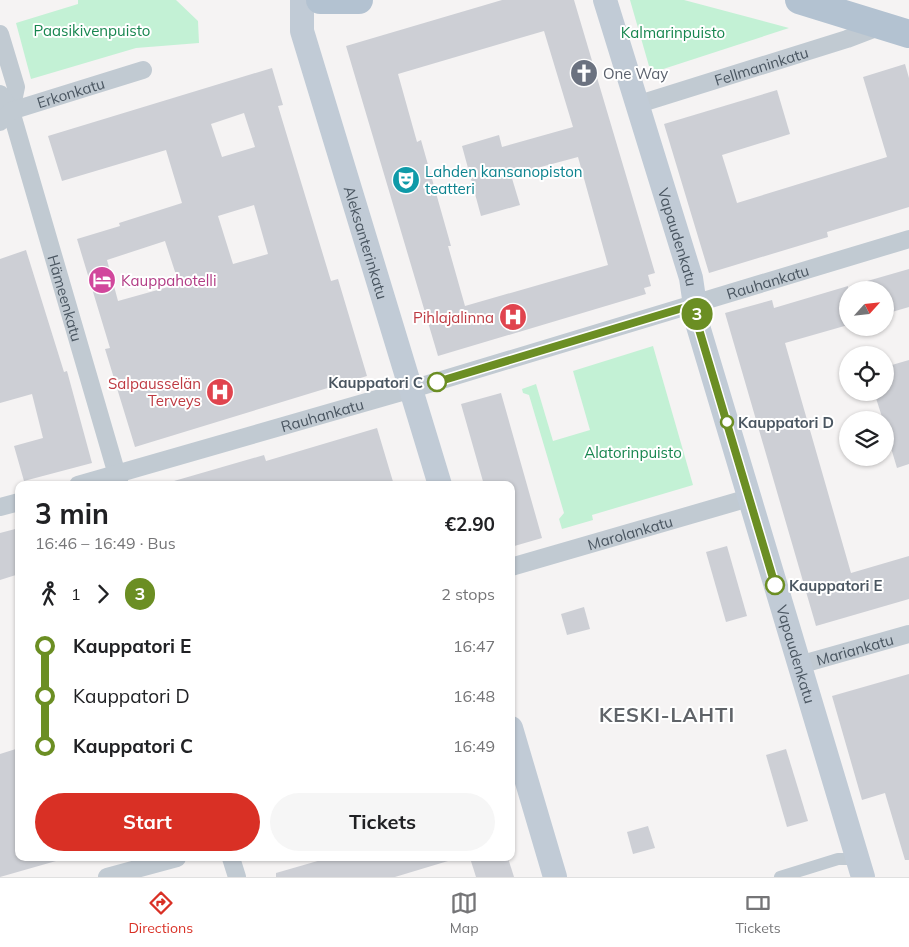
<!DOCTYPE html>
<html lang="en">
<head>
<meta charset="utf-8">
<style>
  :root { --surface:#fff; --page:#f6f6f6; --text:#202124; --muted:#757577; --line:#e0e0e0; --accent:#d93025 }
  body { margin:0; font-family:Mulish,sans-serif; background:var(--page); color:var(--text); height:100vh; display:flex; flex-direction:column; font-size:19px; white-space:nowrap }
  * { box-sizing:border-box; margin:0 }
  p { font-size:16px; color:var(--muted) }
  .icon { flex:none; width:28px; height:28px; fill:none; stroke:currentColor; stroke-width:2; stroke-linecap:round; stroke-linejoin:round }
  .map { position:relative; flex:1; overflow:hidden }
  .drawer { position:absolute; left:15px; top:481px; width:500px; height:380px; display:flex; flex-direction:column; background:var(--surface); border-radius:10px; box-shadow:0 1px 4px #0004 }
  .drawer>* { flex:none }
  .badge { padding:0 10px; border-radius:16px; font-size:18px; line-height:32px }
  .needle { width:32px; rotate:63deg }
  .tools { position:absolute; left:839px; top:281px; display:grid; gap:10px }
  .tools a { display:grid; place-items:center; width:55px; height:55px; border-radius:50%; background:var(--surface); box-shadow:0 1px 4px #0004; font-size:25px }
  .map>.badge { position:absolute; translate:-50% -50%; box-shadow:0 0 0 2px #fff }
  .legs { display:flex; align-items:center; gap:8px; height:55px; padding:0 20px; font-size:16px }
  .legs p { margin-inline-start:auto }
  .headline { display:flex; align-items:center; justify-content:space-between; height:85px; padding:0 20px }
  h1 { font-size:28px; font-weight:700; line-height:38px }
  .action { display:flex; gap:10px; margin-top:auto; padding:10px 20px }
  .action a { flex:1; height:58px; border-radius:30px; background:var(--accent); color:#fff; font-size:20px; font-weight:700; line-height:58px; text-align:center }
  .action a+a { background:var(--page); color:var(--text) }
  ul { padding:0 20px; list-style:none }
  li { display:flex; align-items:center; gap:18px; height:50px; font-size:19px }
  li i { display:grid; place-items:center; width:8px; height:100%; margin:0 6px; background:currentColor }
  li i::after { content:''; width:12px; height:12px; margin:-6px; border:4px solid; border-radius:50%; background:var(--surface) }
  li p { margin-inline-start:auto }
  li:first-child i { background:linear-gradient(#0000 50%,currentColor 0) }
  li:last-child i { background:linear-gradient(currentColor 50%,#0000 0) }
  .menu { display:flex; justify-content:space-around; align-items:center; height:70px; border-top:1px solid var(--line); background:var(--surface); font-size:14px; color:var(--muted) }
  .menu a { display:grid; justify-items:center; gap:2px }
  .menu .on { color:var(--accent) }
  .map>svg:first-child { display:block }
  .green { fill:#c3f1d5 }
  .building { fill:#cdcfd5; fill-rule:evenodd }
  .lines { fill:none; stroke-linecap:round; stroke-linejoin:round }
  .pedestrian { stroke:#c1cad2; stroke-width:12 }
  .minor { stroke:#c1cad2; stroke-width:18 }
  .secondary { stroke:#c1cbd6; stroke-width:24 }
  .primary { stroke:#b3c2d1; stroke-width:28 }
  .line-1-casing { stroke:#fff; stroke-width:11 }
  .line-1 { stroke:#6b8e23; stroke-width:8 }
  .stop-1-dot { fill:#fff; stroke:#6b8e23; stroke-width:2.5 }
  .labels { text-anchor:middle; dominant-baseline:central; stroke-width:4; stroke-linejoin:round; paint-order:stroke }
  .park-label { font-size:15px; fill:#17864f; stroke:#fff }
  .street-label { font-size:15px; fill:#4a5661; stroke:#fff }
  .worship-label { font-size:15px; fill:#5b616d; stroke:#fff; text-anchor:start }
  .culture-label { font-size:15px; fill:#0d838f; stroke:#fff; text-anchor:start }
  .hotel-label { font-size:15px; fill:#b23c85; stroke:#fff; text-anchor:start }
  .health-label { font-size:15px; fill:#be3a42; stroke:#fff; text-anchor:end }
  .stop-label { font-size:15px; font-weight:bold; fill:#4a5661; stroke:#fff; text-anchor:start }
  .district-label { font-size:20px; font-weight:bold; letter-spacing:1px; fill:#5f6368; stroke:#fff }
</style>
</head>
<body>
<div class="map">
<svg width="909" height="877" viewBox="0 0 909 877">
  <rect width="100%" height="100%" fill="#f5f3f3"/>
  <g class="green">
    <path d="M78 0H176L198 21 199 43 136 48 31 79 16 23 78 4Z"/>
    <path d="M630 0H684L789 28 651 73Z"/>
    <path d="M653 346 693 485 592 515 593 520 562 529 559 519 564 513 529 395 523 393 522 389 536 384 553 441 590 430 573 371Z"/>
  </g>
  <g class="building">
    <path d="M502 0H574L655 273 648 275 651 286 644 288 646 294 438 356 346 46ZM544 31 573 127 502 147 499 135 462 146 481 216 520 205 511 175 578 157 608 265 465 306 448 246H451L421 140 417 142 398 74Z"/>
    <path d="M905 64 909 78V207L827 232 828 237 709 273 664 124 777 90 790 134 722 155 737 203 887 157 863 77Z"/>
    <path d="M272 68 283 105 278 106 331 281 338 279 367 376 135 447 105 349 110 348 77 239 120 226 119 223 182 203 166 150 62 181 48 136ZM244 113 255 147 222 157 211 124ZM254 205 268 254 233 264 218 216ZM165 241 179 284 118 301 107 260Z"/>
    <path d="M26 250 64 372 67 371 92 463 24 481 14 446 43 438 32 394 0 403V259Z"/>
    <path d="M909 269V307L885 314V290H850V286Z"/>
    <path d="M848 286V325L785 343 851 573 909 556V599L816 626 725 313 772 300 774 308Z"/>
    <path d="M909 360V464L897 468 885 428V420H883L874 392H885V367Z"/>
    <path d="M501 393 542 538 511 547V485H484L461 404Z"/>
    <path d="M377 428 394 485H174V481L264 455 266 461Z"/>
    <path d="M19 528V574L0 580V533Z"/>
    <path d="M727 546 747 616 726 622 706 552Z"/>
    <path d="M584 607 590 629 567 635 561 614Z"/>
    <path d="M909 674V860H905L885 793 862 800 832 696Z"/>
    <path d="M19 748V858H55L56 861 0 877V754Z"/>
    <path d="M786 749 808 821 787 827 766 755Z"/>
    <path d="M648 826 655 848 633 854 627 832Z"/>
    <path d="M328 858H447L448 861 395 877H276V873Z"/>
    <path d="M470 858H508L514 877H476Z"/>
  </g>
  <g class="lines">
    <path class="pedestrian" d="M780 877 838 859H858"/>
    <g class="minor">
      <path d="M0 34 16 87 11 111"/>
      <path id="s1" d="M0 94 11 111 120 485"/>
      <path id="s2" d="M639 104 847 39 881 26"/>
      <path id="s3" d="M0 122 11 111 143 70"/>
      <path id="s4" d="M78 485 412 389 909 239"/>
      <path d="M0 507 19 502"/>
      <path id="s5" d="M511 567 749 498"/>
      <path id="s6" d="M799 665 909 634"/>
      <path d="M231 858 237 877"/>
      <path d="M107 877 177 858"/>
    </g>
    <g class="secondary">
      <path id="s7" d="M302 0V31L440 485"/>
      <path id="s8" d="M605 0 691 278 698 326 863 877"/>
      <path d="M511 728 555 877"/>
    </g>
    <g class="primary">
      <path d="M320 0H359"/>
      <path d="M799 0 909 34"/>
    </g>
  </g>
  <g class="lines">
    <g class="line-1-casing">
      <path id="line-1" d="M437 382 696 304 698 326 775 585"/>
    </g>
    <use href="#line-1" class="line-1"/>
  </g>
  <defs>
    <g id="church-disc" transform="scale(1.4375)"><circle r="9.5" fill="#6b7280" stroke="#fff"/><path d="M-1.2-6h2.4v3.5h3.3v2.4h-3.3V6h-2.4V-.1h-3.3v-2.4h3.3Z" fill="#fff"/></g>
    <g id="theatre-disc" transform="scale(1.4375)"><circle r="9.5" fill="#0f9aa8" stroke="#fff"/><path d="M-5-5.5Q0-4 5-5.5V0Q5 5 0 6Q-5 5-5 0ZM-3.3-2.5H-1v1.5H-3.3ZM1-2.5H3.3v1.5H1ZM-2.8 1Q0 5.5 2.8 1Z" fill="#fff"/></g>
    <g id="hotel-disc" transform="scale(1.4375)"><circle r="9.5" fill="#d1479c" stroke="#fff"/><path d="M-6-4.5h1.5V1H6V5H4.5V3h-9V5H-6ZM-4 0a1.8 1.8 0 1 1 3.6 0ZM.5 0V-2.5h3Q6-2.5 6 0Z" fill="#fff"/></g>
    <g id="hospital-disc" transform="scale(1.4375)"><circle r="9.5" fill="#e0444e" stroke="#fff"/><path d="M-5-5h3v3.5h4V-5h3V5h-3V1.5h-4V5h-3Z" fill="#fff"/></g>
  </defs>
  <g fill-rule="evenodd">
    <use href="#church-disc" x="584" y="73"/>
    <use href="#theatre-disc" x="406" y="180"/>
    <use href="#hotel-disc" x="102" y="280"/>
    <use href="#hospital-disc" x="513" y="317"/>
    <use href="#hospital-disc" x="220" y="392"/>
  </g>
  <g class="stop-1-dot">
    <circle cx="437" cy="382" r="9"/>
    <circle cx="727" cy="422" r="6"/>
    <circle cx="775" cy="585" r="9"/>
  </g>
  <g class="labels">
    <g class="park-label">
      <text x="92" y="30">Paasikivenpuisto</text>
      <text x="673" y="32">Kalmarinpuisto</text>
      <text x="633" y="452">Alatorinpuisto</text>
    </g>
    <g class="street-label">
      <text stroke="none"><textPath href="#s2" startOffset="128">Fellmaninkatu</textPath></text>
      <text stroke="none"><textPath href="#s3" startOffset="78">Erkonkatu</textPath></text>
      <text stroke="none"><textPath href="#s8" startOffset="248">Vapaudenkatu</textPath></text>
      <text stroke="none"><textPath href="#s7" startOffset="252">Aleksanterinkatu</textPath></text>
      <text stroke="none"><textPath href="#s4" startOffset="719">Rauhankatu</textPath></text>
      <text stroke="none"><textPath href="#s1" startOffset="215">Hämeenkatu</textPath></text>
      <text stroke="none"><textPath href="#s4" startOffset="254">Rauhankatu</textPath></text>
      <text stroke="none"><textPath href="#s5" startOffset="124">Marolankatu</textPath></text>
      <text stroke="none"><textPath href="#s6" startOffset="58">Mariankatu</textPath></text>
      <text stroke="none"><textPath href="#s8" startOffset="682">Vapaudenkatu</textPath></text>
    </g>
    <g class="worship-label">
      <text x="603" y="73">One Way</text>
    </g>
    <g class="culture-label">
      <text x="425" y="171">Lahden kansanopiston<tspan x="425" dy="17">teatteri</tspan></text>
    </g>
    <g class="hotel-label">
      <text x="121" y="280">Kauppahotelli</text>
    </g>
    <g class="health-label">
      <text x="494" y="317">Pihlajalinna</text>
      <text x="201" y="383">Salpausselän<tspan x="201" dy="17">Terveys</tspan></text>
    </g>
    <g class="stop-label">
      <text x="423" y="382" text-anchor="end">Kauppatori C</text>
      <text x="738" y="422">Kauppatori D</text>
      <text x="789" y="585">Kauppatori E</text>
    </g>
    <g class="district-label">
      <text x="667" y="714">KESKI-LAHTI</text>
    </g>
  </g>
</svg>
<div class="tools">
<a><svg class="needle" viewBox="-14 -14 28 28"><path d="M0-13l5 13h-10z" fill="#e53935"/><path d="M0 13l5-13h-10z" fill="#757577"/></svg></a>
<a><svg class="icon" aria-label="locate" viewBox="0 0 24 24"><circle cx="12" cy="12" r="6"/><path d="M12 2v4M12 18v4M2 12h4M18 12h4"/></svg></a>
<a><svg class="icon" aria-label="layers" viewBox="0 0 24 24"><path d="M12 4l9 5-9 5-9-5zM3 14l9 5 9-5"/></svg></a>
</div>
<b class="badge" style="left:697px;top:314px;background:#6b8e23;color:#fff">3</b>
<section class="drawer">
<div class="headline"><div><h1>3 min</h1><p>16:46 – 16:49 · Bus</p></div><b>€2.90</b></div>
<div class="legs"><svg class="icon" aria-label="walk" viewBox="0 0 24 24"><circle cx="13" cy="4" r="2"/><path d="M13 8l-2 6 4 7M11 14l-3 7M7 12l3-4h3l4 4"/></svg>1<svg class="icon" aria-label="forward" viewBox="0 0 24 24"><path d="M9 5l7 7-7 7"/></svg><b class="badge" style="background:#6b8e23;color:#fff">3</b><p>2 stops</p></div>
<ul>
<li><i style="color:#6b8e23"></i><b>Kauppatori E</b><p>16:47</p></li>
<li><i style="color:#6b8e23"></i><span>Kauppatori D</span><p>16:48</p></li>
<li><i style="color:#6b8e23"></i><b>Kauppatori C</b><p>16:49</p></li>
</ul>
<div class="action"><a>Start</a><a>Tickets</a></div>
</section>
</div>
<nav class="menu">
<a class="on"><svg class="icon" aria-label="directions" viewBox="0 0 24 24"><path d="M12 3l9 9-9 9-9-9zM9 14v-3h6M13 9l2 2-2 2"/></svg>Directions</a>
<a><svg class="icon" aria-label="map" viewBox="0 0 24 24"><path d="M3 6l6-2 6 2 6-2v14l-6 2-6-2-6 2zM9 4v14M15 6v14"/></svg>Map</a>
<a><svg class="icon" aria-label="tickets" viewBox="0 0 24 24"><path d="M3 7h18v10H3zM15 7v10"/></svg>Tickets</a>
</nav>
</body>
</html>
